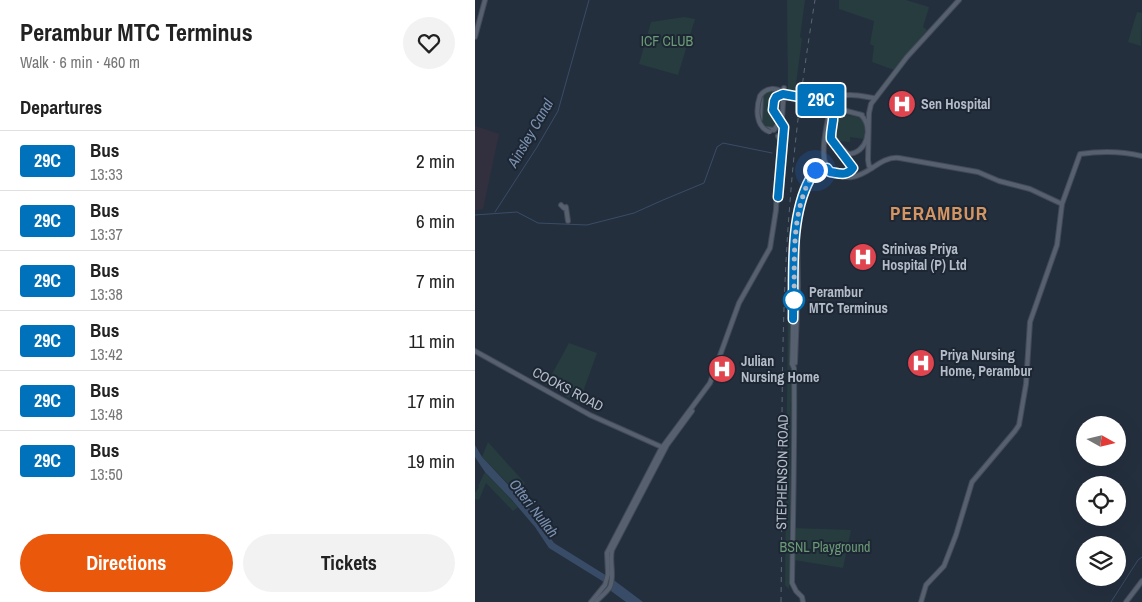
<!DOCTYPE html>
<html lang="en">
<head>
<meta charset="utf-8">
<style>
  :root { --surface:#fff; --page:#f2f2f2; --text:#222; --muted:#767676; --line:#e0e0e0; --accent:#ea580c }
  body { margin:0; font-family:"Archivo Narrow",sans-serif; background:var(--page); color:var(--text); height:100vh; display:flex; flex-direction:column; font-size:19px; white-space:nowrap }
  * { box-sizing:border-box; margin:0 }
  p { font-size:16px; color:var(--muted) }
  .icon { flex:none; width:28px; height:28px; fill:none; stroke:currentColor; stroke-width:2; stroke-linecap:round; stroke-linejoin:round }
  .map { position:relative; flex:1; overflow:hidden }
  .side { display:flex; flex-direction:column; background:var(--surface); width:475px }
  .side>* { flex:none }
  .badge { padding:0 10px; border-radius:4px; font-size:18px; line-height:32px }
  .needle { width:32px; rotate:98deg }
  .fabs { position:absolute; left:601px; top:416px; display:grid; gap:10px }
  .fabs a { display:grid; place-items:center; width:50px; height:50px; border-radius:50%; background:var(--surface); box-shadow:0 5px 20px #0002; font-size:25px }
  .you { position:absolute; width:25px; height:25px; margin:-12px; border:4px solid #fff; border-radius:50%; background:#1a73e8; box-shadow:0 0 0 8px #1a73e833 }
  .map>.badge { position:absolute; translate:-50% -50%; box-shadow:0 0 0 2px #fff }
  h2 { padding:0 20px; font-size:19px; line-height:45px }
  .round { display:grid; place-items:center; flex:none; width:52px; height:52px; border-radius:26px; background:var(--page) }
  .head { display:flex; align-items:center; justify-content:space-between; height:85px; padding:0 20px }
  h1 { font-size:24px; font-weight:700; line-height:38px }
  .primary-button { display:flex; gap:10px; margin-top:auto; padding:10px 20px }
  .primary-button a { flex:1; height:58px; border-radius:30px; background:var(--accent); color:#fff; font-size:20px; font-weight:700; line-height:58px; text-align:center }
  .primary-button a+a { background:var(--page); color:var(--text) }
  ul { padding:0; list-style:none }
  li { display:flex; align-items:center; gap:15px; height:60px; padding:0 20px; border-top:1px solid var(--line) }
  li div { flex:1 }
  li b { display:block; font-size:19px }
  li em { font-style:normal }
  li .badge { min-width:55px; font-weight:700; text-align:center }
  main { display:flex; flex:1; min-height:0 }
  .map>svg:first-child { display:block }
  .medical { fill:#32303f }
  .green { fill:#263c3f }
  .water { fill:#394c67 }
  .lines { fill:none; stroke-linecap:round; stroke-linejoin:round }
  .stream { stroke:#394c67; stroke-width:1 }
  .major-casing { stroke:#414a57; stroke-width:6 }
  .major { stroke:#56606e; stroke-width:4 }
  .rail { stroke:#5a6575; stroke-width:1; stroke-dasharray:5 5; stroke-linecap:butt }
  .major-bridge-casing { stroke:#414a57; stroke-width:6; stroke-linecap:butt }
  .major-bridge { stroke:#56606e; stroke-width:4 }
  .line-casing { stroke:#fff; stroke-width:11 }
  .line { stroke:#0072bc; stroke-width:8 }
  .walk { stroke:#b4bcc9; stroke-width:5; stroke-dasharray:0 9 }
  .stop-dot { fill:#fff; stroke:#0072bc; stroke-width:2.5 }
  .labels { text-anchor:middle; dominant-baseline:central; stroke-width:4; stroke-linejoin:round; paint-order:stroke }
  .park-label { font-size:14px; fill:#6b9a76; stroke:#1d2633 }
  .poi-label { font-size:14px; font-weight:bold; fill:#b4bcc9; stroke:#1d2633; text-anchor:start }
  .stop-label { font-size:14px; font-weight:bold; fill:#b4bcc9; stroke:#1d2633; text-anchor:start }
  .street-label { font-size:14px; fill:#b4bcc9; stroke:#1d2633 }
  .water-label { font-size:15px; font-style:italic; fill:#7c92b1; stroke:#1d2633 }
  .district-label { font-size:19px; font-weight:bold; letter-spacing:1px; fill:#d59563; stroke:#1d2633 }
</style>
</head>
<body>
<main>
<section class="side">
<div class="head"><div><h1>Perambur MTC Terminus</h1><p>Walk · 6 min · 460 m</p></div><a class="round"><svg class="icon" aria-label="heart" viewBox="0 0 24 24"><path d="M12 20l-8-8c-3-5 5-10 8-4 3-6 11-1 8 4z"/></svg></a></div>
<h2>Departures</h2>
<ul>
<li><span class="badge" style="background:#0072bc;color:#fff">29C</span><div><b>Bus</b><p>13:33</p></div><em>2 min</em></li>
<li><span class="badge" style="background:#0072bc;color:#fff">29C</span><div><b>Bus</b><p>13:37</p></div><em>6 min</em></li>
<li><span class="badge" style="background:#0072bc;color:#fff">29C</span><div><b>Bus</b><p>13:38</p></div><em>7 min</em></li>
<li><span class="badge" style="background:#0072bc;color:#fff">29C</span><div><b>Bus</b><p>13:42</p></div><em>11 min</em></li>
<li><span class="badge" style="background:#0072bc;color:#fff">29C</span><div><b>Bus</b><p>13:48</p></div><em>17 min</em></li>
<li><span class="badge" style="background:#0072bc;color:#fff">29C</span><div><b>Bus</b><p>13:50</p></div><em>19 min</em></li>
</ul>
<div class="primary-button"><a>Directions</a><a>Tickets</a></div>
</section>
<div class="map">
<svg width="667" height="602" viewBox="0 0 667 602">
  <rect width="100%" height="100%" fill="#242f3e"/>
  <path class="medical" d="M0 126 24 134 8 209 0 210Z"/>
  <g class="green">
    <path d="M312 0H330L325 37 327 39 320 91 313 90Z"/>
    <path d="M364 0H431L454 7 448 27 452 30 419 70 397 62 399 46 395 44 399 21 364 9Z"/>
    <path d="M662 12 667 13 666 46 653 42Z"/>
    <path d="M209 17 220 19 203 75 164 64 176 22Z"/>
    <path d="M299 91 307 95 305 118 300 128H293L287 122 288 95 292 92Z"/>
    <path d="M361 113 387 118 389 122V139L375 137V142L362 141 360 132Z"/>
    <path d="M313 305H317L314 589 310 585Z"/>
    <path d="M94 343 122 353 104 403 71 385Z"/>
    <path d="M13 442 50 483 41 492 7 457Z"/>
    <path d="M10 472 43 507 38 511 11 483 4 500 0 499V493L4 487 3 486Z"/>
    <path d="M319 528 376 530 368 568 319 560Z"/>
  </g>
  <path class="water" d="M0 445 7 457 52 505 79 543 140 581 168 602H151L136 591 137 587 74 548 60 527 37 500 10 472 0 457Z"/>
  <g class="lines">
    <g class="stream">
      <path d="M20 212 62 147 83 111 114 0"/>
      <path d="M0 215 42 212 63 223 112 225 159 213 188 200 229 183 242 147 248 143 297 153"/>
      <path d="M636 602 663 560 667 557"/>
    </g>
    <g class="major-casing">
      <g id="major">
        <path d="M0 37 10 0"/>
        <path d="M358 99C370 92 386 96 399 98"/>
        <path d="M356 107 387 115"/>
        <path d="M285 119 286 98"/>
        <path d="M291 129 299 130 307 119 309 88"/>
        <path d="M364 145 373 154C392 154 399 127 386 115"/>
        <path d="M397 168 394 166 393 160 394 113 396 104 432 57 484 0"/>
        <path d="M353 170C342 152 355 117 357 97"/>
        <path d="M355 172 357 174C363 175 370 178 377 177 395 175 405 156 424 158L503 172 524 181 555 189 587 204 605 154C626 151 646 151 667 156"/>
        <path d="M364 173H372L378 169 368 154"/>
        <path d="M303 175 305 140 303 136"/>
        <path d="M86 205 89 208 91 207 93 221"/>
        <path d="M0 351 115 415 189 448"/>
        <path d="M320 363 323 286 322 228"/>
        <path d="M116 602 130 585 133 574 132 553 186 449 235 383 264 303 295 248 301 210 302 190"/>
        <path d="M121 602C125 597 132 592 135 587 140 575 134 562 137 550L192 445 217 411"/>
        <path d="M328 602 327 597 321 591 317 583C318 511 320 440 319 368L317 364C318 338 318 312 319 286 320 249 317 201 340 170L352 168"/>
        <path d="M446 602 451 585 469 566 481 535 497 482 540 431 544 425 551 384 555 322 582 245 587 204"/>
        <path d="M651 602 667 581"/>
      </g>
    </g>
    <use href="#major" class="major"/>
    <path class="rail" d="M306 602C308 469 304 335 315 202 320 135 329 67 340 0"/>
    <g class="major-bridge-casing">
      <g id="major-bridge">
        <path d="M295 132C280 127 281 108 285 96 293 85 301 89 312 93"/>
        <path d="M359 132V137L364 145"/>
        <path d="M303 194 309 127C305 115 285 103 308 94L350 101C365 110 355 125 357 139L368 154"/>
      </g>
    </g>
    <use href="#major-bridge" class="major-bridge"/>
  </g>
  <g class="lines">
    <g class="line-casing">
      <path id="line" d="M303 197 309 127 298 110 299 101 301 97 308 94 352 102C364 112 355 126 356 139L378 168C372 177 363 173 355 172L352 168C349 169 344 168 341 170 338 171 336 176 335 179 314 217 319 277 318 319"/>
    </g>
    <use href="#line" class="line"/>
    <path class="walk" d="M319 300V302C320 258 315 210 340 170"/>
  </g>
  <defs>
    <g id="hospital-disc" transform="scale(1.4375)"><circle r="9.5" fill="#e0444e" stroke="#1d2633"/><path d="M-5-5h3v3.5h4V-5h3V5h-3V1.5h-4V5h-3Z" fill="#fff"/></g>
  </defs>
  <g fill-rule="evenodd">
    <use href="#hospital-disc" x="427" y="104"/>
    <use href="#hospital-disc" x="388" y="257"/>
    <use href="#hospital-disc" x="446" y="363"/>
    <use href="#hospital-disc" x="247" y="369"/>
  </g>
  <circle class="stop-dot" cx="319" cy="300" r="10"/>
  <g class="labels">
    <g class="park-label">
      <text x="192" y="41">ICF CLUB</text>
      <text x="350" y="547">BSNL Playground</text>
    </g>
    <g class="poi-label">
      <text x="446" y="104">Sen Hospital</text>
      <text x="407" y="249">Srinivas Priya<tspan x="407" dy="16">Hospital (P) Ltd</tspan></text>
      <text x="465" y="355">Priya Nursing<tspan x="465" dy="16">Home, Perambur</tspan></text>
      <text x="266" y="361">Julian<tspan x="266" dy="16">Nursing Home</tspan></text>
    </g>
    <g class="stop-label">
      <text x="334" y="292">Perambur<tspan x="334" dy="16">MTC Terminus</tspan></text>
    </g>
    <g class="street-label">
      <text transform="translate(93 389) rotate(28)">COOKS ROAD</text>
      <text transform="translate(307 472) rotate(-89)">STEPHENSON ROAD</text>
    </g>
    <g class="water-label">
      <text transform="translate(55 133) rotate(-60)">Ainsley Canal</text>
      <text transform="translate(59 508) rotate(52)">Otteri Nullah</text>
    </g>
    <g class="district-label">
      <text x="464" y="213">PERAMBUR</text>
    </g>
  </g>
</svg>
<div class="fabs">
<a><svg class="needle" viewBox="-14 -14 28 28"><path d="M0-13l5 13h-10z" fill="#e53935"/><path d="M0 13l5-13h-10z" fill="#767676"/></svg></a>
<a><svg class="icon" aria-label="locate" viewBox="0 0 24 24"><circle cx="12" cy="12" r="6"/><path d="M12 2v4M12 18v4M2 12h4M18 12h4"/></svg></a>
<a><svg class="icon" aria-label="layers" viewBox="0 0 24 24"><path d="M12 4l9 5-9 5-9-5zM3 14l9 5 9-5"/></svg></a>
</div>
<div class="you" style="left:340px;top:170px"></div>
<b class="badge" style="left:346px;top:100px;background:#0072bc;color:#fff">29C</b>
</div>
</main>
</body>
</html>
